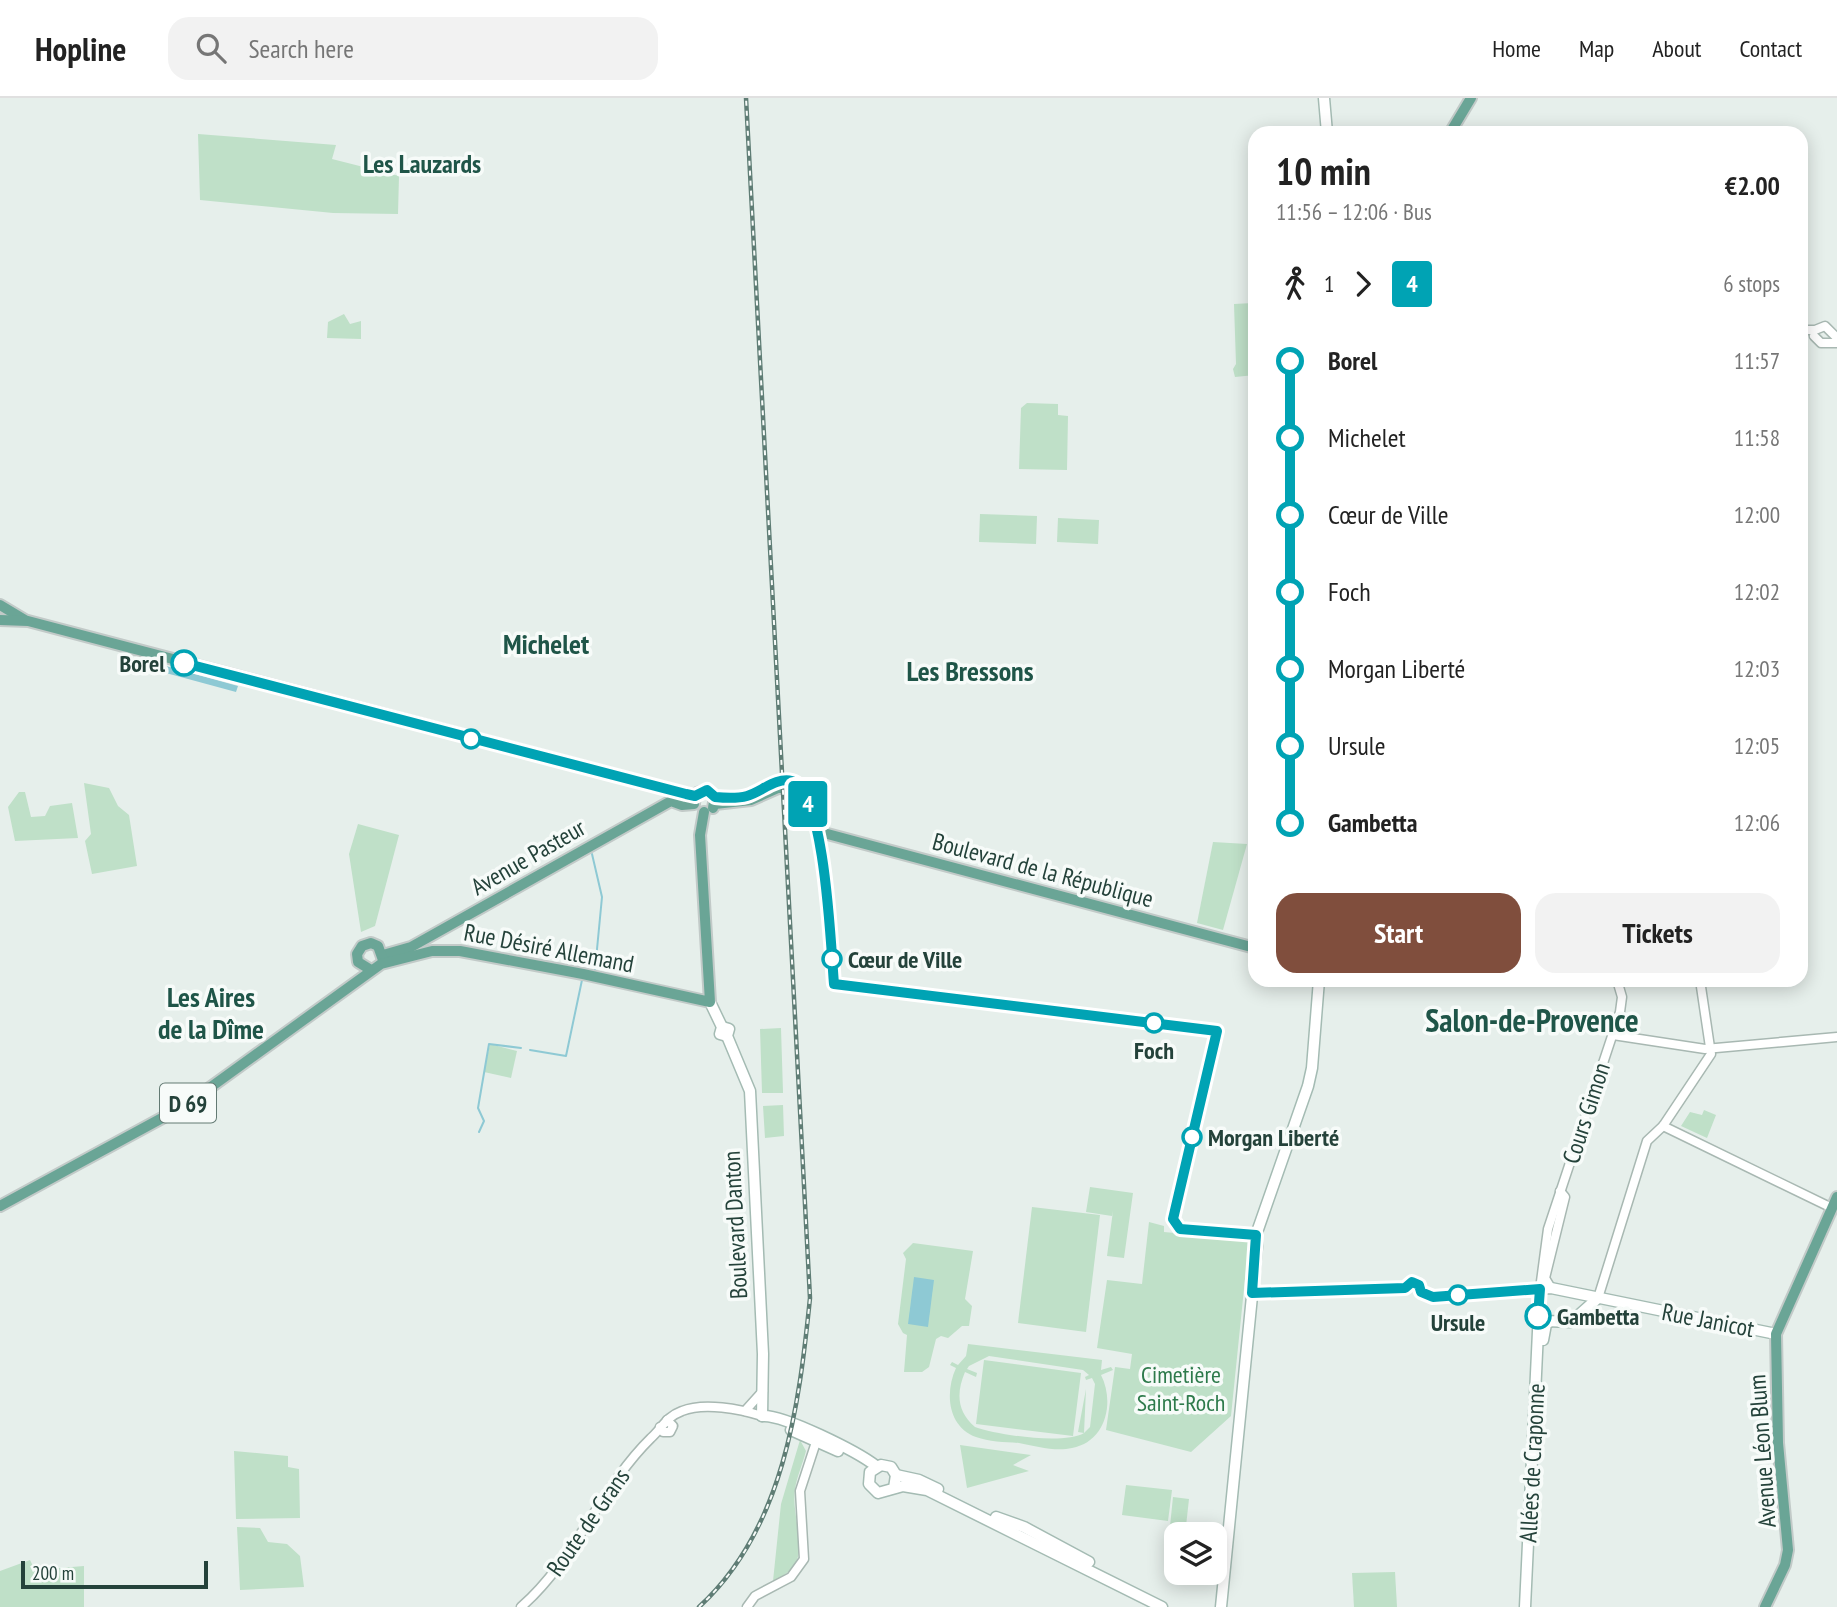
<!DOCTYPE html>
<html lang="en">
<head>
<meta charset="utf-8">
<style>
  :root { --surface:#fff; --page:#f2f2f2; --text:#222; --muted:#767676; --line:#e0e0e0; --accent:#804e3d }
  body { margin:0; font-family:"PT Sans Narrow",sans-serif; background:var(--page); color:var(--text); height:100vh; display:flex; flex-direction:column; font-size:26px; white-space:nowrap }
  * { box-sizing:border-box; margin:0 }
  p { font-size:23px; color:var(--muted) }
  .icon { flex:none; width:38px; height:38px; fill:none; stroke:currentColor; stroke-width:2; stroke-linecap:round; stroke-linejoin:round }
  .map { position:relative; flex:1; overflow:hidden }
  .panel { position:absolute; left:1248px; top:28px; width:560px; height:861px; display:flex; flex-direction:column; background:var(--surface); border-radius:21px; box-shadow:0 4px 18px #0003 }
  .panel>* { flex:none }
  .badge { padding:0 14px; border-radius:5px; font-size:24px; line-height:46px }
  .buttons { position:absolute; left:1164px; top:1424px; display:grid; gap:14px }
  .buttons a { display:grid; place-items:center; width:63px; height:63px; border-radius:14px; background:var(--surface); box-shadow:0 4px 18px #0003; font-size:35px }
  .scale { position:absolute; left:21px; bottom:18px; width:187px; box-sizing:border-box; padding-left:7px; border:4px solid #24423a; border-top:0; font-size:19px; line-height:24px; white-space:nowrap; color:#24423a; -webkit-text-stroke:5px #f7fbf9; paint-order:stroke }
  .map>.badge { position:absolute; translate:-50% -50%; box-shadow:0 0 0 4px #fff }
  .legs { display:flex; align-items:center; gap:10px; height:77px; padding:0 28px; font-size:23px }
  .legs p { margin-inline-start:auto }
  .head { display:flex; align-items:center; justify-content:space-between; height:119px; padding:0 28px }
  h1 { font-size:38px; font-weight:600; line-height:52px }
  .action { display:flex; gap:14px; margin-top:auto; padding:14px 28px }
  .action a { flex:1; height:80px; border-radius:21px; background:var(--accent); color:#fff; font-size:28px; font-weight:600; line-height:80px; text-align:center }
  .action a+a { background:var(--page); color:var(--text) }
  ul { padding:0 28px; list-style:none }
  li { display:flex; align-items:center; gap:24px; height:77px; font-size:26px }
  li i { display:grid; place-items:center; width:10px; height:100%; margin:0 9px; background:currentColor }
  li i::after { content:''; width:18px; height:18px; margin:-9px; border:5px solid; border-radius:50%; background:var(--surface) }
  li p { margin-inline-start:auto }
  li:first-child i { background:linear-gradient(#0000 50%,currentColor 0) }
  li:last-child i { background:linear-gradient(currentColor 50%,#0000 0) }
  header { display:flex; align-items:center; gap:42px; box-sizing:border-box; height:98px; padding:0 35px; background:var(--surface); border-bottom:2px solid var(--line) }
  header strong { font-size:33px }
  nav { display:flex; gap:38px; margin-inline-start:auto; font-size:24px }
  .search { width:490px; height:63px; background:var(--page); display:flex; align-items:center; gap:18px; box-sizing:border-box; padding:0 24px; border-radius:21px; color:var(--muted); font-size:26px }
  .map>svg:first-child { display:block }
  .green { fill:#bfe0c8; fill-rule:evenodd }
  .water { fill:#8ec9d4 }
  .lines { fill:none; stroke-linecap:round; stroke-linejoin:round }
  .stream { stroke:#8ec9d4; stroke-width:2 }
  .tertiary-casing { stroke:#a8b8b2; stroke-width:11 }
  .secondary-casing { stroke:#a4bbb3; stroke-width:13 }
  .primary-casing { stroke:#c2cac8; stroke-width:14 }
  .tertiary { stroke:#fff; stroke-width:8 }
  .secondary { stroke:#fff; stroke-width:10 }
  .primary { stroke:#6aa596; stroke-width:10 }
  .rail-casing { stroke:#5f7d75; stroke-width:4.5 }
  .rail { stroke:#f7fbf9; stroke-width:2; stroke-dasharray:5; stroke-linecap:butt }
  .line-1-casing { stroke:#fff; stroke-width:16 }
  .line-1 { stroke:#00a3b4; stroke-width:10 }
  .stop-1-dot { fill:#fff; stroke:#00a3b4; stroke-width:3.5 }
  .labels { text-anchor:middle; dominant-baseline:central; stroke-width:7; stroke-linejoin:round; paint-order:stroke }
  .shield { fill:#f7fbf9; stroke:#637a73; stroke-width:2 }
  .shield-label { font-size:23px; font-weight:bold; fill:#24423a }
  .stop-label { font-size:24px; font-weight:bold; fill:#24423a; stroke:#f7fbf9; text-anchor:start }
  .street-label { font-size:24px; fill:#24423a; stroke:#f7fbf9 }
  .park-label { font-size:24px; fill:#2d7a4b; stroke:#f7fbf9 }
  .neighbourhood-label { font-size:26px; font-weight:bold; fill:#1f5548; stroke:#f7fbf9 }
  .quarter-label { font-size:28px; font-weight:bold; fill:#1f5548; stroke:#f7fbf9 }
  .district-label { font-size:32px; font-weight:bold; fill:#1f5548; stroke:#f7fbf9 }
</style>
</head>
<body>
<header>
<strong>Hopline</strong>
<div class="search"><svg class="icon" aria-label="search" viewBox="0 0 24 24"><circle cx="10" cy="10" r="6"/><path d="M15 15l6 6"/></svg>Search here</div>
<nav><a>Home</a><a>Map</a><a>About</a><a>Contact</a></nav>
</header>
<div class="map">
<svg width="1837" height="1509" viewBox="0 0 1837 1509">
  <rect width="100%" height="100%" fill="#e6efeb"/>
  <g class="green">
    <path d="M198 36 336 47 332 61 399 78 398 116 333 115 200 102Z"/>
    <path d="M1255 192V277L1235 279 1233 271 1236 266 1234 206 1253 205Z"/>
    <path d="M344 216 350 226 361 223V241L327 240 328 224Z"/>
    <path d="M1027 305 1058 306V317L1068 318 1067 372 1019 371 1021 310Z"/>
    <path d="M980 416 1037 418 1036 446 979 444Z"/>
    <path d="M1058 420 1099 422 1098 446 1057 444Z"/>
    <path d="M84 685 109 690 118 708 129 717 137 768 92 776 85 743 91 736Z"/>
    <path d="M19 694H25L31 719 45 718 50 708 72 705 78 740 15 743 8 709Z"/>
    <path d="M358 726 399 737 375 828 361 834 349 756Z"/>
    <path d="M1213 744 1247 746 1223 832 1197 825Z"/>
    <path d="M781 930 783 995H762L760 931Z"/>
    <path d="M490 946 517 953 511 980 484 974Z"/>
    <path d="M783 1007 784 1038 765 1040 763 1008Z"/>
    <path d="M1704 1012 1716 1017 1707 1040 1681 1028 1690 1014 1702 1017Z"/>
    <path d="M1090 1089 1133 1095 1124 1160 1107 1158 1113 1113 1112 1118 1086 1114Z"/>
    <path d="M1032 1109 1100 1117 1086 1234 1018 1225Z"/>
    <path d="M1149 1124 1164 1128V1134L1249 1142 1231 1318 1191 1354 1106 1332 1115 1269 1130 1271 1132 1256 1097 1250 1107 1182 1142 1186Z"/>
    <path d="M913 1145 973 1153 965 1201 972 1208 969 1228H962L948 1240 941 1238 936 1241 929 1269 922 1274H904L907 1237 903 1235 898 1226 906 1161 903 1155Z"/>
    <path d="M968 1246 1102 1262 1101 1272 1111 1269 1113 1272 1101 1277C1115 1304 1106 1344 1072 1350 1056 1354 1035 1348 1019 1345 1005 1344 989 1344 976 1339 947 1328 945 1294 956 1270L950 1267 952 1264 958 1267 966 1258ZM989 1258 1083 1272 1089 1277 1085 1279 1086 1282 1092 1280 1095 1286 1090 1329 1084 1335 1086 1291 1078 1334 1084 1335C1064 1347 997 1337 975 1329 957 1314 956 1295 965 1274L976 1279 977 1275 967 1271 969 1268Z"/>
    <path d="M984 1262 1081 1275 1073 1338 976 1326Z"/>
    <path d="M800 1342 806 1353C803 1365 797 1378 795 1391 790 1429 819 1463 773 1483L781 1406Z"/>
    <path d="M960 1347 1031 1357 1013 1367 1029 1373 967 1390Z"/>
    <path d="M234 1353 288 1358V1369L299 1371 300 1420 236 1421Z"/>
    <path d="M1126 1387 1172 1392 1168 1423 1122 1417Z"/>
    <path d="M1173 1399 1189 1401 1185 1437 1169 1438Z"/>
    <path d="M237 1429 260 1430 268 1444 287 1446 300 1458 304 1489 240 1492Z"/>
    <path d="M30 1462 35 1472 84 1468V1509H0V1473Z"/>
    <path d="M1395 1474 1397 1509H1354L1352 1475Z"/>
  </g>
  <g class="water">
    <path d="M130 558 238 588 236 594 129 565Z"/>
    <path d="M914 1179 934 1182 928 1229 908 1226Z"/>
  </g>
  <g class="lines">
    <g class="stream">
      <path d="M592 756 602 799 595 872"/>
      <path d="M530 952 566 958 582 882"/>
      <path d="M479 1034 484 1023 478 1010 489 946 521 950"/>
    </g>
    <g class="tertiary-casing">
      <g id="tertiary">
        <path d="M1801 232H1815L1825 228 1837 240"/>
        <path d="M1814 238 1821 245H1837"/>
        <path d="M1613 937 1705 951 1837 939"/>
        <path d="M1663 1028 1832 1110"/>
        <path d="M1551 1190 1545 1180 1565 1099 1560 1093"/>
        <path d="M1540 1191 1548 1131 1620 914 1622 899 1617 882"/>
        <path d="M1598 1200 1647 1043 1663 1028 1711 956 1700 882"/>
        <path d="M745 1313 763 1293"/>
        <path d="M660 1329 663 1334H670L673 1328 667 1322"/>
        <path d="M521 1509C575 1462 600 1390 651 1340 663 1329 666 1319 682 1313 704 1304 740 1311 762 1318"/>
        <path d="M747 1509 755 1498 791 1479 804 1461 800 1393 817 1341"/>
      </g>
    </g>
    <g class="secondary-casing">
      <g id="secondary">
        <path d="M1324 0 1327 35"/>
        <path d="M710 904 722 929 720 936 727 938"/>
        <path d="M722 929 729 931 727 938 750 993 763 1256 762 1318"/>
        <path d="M1546 1223 1571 1224 1598 1200"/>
        <path d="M1543 1242 1546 1226 1549 1224"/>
        <path d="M762 1318C783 1316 858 1354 876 1368"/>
        <path d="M791 1332 838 1353"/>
        <path d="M896 1377 919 1382 938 1391"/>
        <path d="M894 1390 896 1377 891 1369 881 1367 870 1374 869 1386 878 1395 903 1388 927 1392 1162 1509"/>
        <path d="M996 1419 1024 1429 1089 1464"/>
        <path d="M1221 1509 1257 1148 1256 1137 1308 988 1312 970 1319 882"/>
        <path d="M1525 1509 1540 1191 1551 1190 1776 1236"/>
      </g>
    </g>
    <g class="primary-casing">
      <g id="primary">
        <path d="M1450 35 1471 0"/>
        <path d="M0 507 25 522"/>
        <path d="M0 522 28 523 695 698"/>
        <path d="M694 704 697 695 707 692 715 699 713 710"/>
        <path d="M715 706 751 702 778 690H792L809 709 820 734 1255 850"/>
        <path d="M383 857 411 849 671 703 682 707 694 706"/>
        <path d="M371 872 358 864 357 856 362 848 371 845 378 848 383 862"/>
        <path d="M0 1108 186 1007 381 866 432 853H460L583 876 710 904 700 737 704 714"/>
        <path d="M1765 1509 1785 1467 1788 1452 1778 1345 1776 1236 1837 1099"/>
      </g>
    </g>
    <use href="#tertiary" class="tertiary"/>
    <use href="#secondary" class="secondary"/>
    <use href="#primary" class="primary"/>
    <g class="rail-casing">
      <path id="rail" d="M699 1509C784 1431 799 1308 810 1200L746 0"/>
    </g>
    <use href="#rail" class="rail"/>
  </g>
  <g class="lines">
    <g class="line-1-casing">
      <path id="line-1" d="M184 565 686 696 695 698 707 692 715 699C725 700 736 701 747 698 761 694 776 679 792 683 825 691 831 852 834 886L1217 933 1173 1121 1180 1131 1256 1137 1252 1195 1405 1190 1412 1184 1419 1187 1421 1194 1433 1199 1540 1191 1538 1218"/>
    </g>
    <use href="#line-1" class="line-1"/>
  </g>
  <g class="stop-1-dot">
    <circle cx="184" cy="565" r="12"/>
    <circle cx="471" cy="641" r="9"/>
    <circle cx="832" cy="861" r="9"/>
    <circle cx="1154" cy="925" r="9"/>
    <circle cx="1192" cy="1039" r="9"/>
    <circle cx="1458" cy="1197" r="9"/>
    <circle cx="1538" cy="1218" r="12"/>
  </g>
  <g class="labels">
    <rect class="shield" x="160" y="985.5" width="56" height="39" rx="5"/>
    <g class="shield-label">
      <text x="188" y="1005">D 69</text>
    </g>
    <g class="stop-label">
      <text x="165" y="565" text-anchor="end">Borel</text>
      <text x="848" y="861">Cœur de Ville</text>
      <text x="1154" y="952" text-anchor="middle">Foch</text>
      <text x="1208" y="1039">Morgan Liberté</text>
      <text x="1557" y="1218">Gambetta</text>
      <text x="1458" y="1224" text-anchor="middle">Ursule</text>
    </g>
    <g class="street-label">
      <text transform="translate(528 759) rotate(-30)">Avenue Pasteur</text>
      <text transform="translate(1043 772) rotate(15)">Boulevard de la République</text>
      <text transform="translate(549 850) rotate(11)">Rue Désiré Allemand</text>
      <text transform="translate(1586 1015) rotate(-72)">Cours Gimon</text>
      <text transform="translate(735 1127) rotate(-93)">Boulevard Danton</text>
      <text transform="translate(1708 1222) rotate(11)">Rue Janicot</text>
      <text transform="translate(1762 1353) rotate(-94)">Avenue Léon Blum</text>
      <text transform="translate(1532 1365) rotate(-87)">Allées de Craponne</text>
      <text transform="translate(588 1424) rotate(-55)">Route de Grans</text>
    </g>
    <g class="park-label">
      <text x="1181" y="1276">Cimetière<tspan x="1181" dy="28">Saint-Roch</tspan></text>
    </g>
    <g class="neighbourhood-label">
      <text x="422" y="65">Les Lauzards</text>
    </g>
    <g class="quarter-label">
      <text x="546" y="545">Michelet</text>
      <text x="970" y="572">Les Bressons</text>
      <text x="211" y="898">Les Aires<tspan x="211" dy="32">de la Dîme</tspan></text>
    </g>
    <g class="district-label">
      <text x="1532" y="922">Salon-de-Provence</text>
    </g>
  </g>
</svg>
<div class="buttons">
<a><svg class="icon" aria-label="layers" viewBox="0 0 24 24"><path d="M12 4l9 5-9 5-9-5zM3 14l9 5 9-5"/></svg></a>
</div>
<div class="scale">200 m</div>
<b class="badge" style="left:808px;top:706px;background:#00a3b4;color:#fff">4</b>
<section class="panel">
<div class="head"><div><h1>10 min</h1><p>11:56 – 12:06 · Bus</p></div><b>€2.00</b></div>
<div class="legs"><svg class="icon" aria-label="walk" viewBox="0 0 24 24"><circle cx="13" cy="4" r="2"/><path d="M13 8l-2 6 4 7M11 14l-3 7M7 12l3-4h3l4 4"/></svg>1<svg class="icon" aria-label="forward" viewBox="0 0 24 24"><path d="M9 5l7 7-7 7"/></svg><b class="badge" style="background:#00a3b4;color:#fff">4</b><p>6 stops</p></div>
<ul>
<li><i style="color:#00a3b4"></i><b>Borel</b><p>11:57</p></li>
<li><i style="color:#00a3b4"></i><span>Michelet</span><p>11:58</p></li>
<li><i style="color:#00a3b4"></i><span>Cœur de Ville</span><p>12:00</p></li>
<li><i style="color:#00a3b4"></i><span>Foch</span><p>12:02</p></li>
<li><i style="color:#00a3b4"></i><span>Morgan Liberté</span><p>12:03</p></li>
<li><i style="color:#00a3b4"></i><span>Ursule</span><p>12:05</p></li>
<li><i style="color:#00a3b4"></i><b>Gambetta</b><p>12:06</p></li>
</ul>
<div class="action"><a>Start</a><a>Tickets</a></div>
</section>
</div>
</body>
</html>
